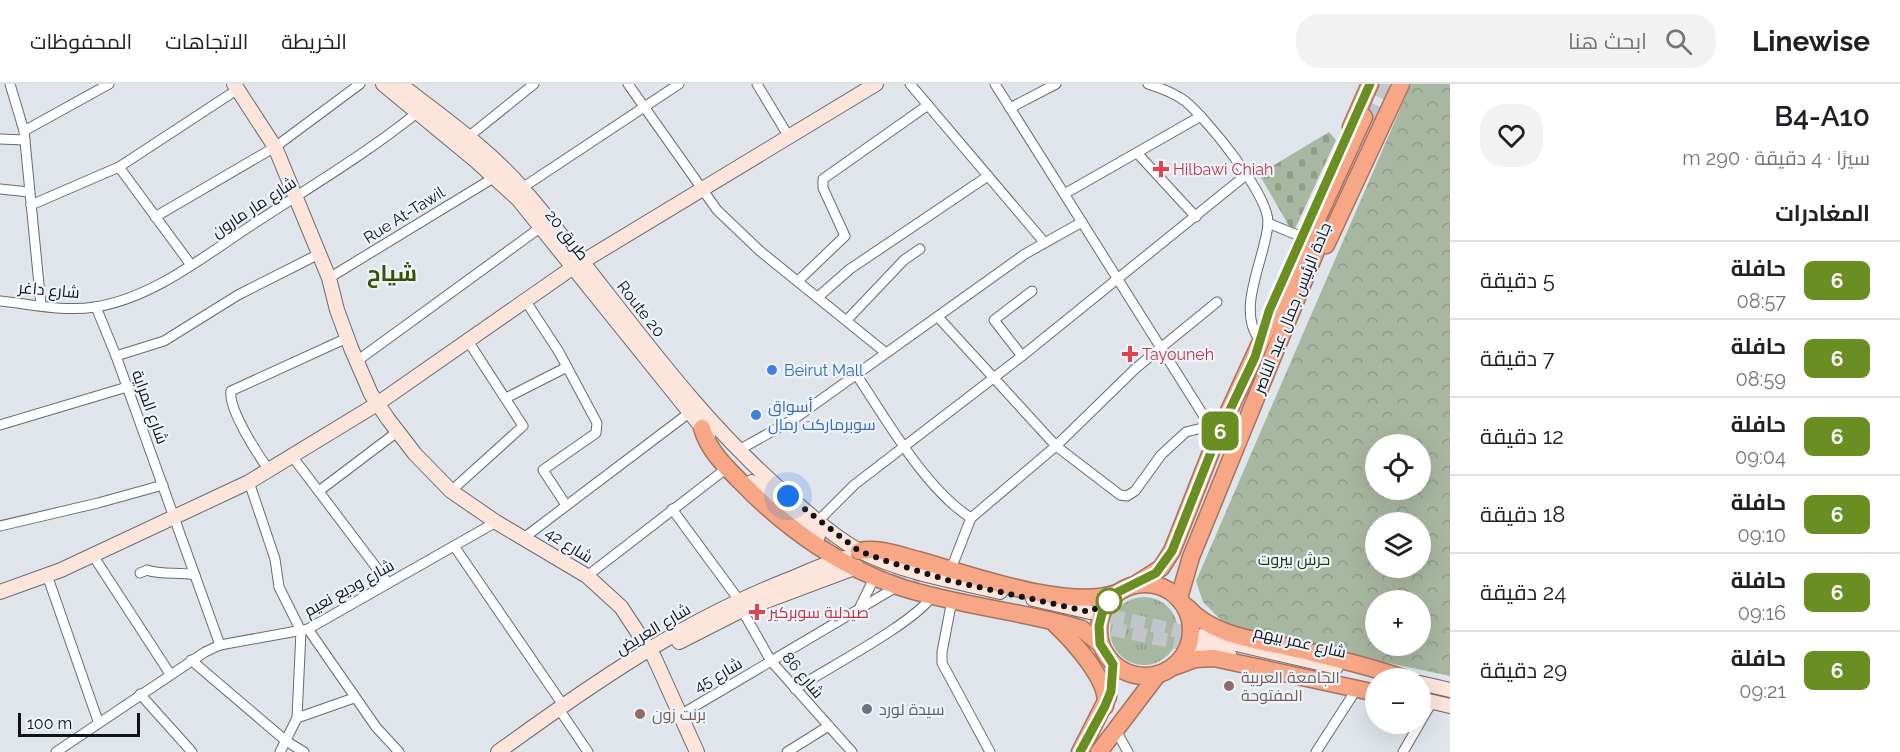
<!DOCTYPE html>
<html lang="ar">
<head>
<meta charset="utf-8">
<style>
  :root { --surface:#fff; --page:#f2f2f2; --text:#202124; --muted:#757577; --line:#e0e0e0 }
  body { margin:0; font-family:Raleway,Cairo,sans-serif; background:var(--page); color:var(--text); direction:rtl; height:100vh; display:flex; flex-direction:column; font-size:22px; white-space:nowrap }
  * { box-sizing:border-box; margin:0 }
  p { font-size:20px; color:var(--muted) }
  .icon { flex:none; width:33px; height:33px; fill:none; stroke:currentColor; stroke-width:2; stroke-linecap:round; stroke-linejoin:round }
  .map { position:relative; flex:1; overflow:hidden; direction:ltr }
  .side { display:flex; flex-direction:column; background:var(--surface); width:450px }
  .side>* { flex:none }
  .badge { padding:0 12px; border-radius:9px; font-size:21px; line-height:39px }
  .controls { position:absolute; left:1365px; top:350px; display:grid; gap:12px }
  .controls a { display:grid; place-items:center; width:66px; height:66px; border-radius:50%; background:var(--surface); box-shadow:0 6px 24px #0002; font-size:30px }
  .scale { position:absolute; left:18px; bottom:15px; width:122px; box-sizing:border-box; padding-left:6px; border:3px solid #111316; border-top:0; font-size:16px; line-height:21px; white-space:nowrap; color:#111316; -webkit-text-stroke:4px #edf3fa; paint-order:stroke }
  .you { position:absolute; width:30px; height:30px; margin:-15px; border:4px solid #fff; border-radius:50%; background:#1a73e8; box-shadow:0 0 0 9px #1a73e833 }
  .map>.badge { position:absolute; translate:-50% -50%; box-shadow:0 0 0 3px #fff }
  h2 { padding:0 30px; font-size:22px; line-height:54px }
  .round { display:grid; place-items:center; flex:none; width:63px; height:63px; border-radius:24px; background:var(--page) }
  .head { display:flex; align-items:center; justify-content:space-between; height:102px; padding:0 30px }
  h1 { font-size:28px; font-weight:600; line-height:45px }
  ul { padding:0; list-style:none }
  li { display:flex; align-items:center; gap:18px; height:78px; padding:0 30px; border-top:2px solid var(--line) }
  li div { flex:1 }
  li b { display:block; font-size:22px }
  li em { font-style:normal }
  li .badge { min-width:66px; font-weight:700; text-align:center }
  header { display:flex; align-items:center; gap:36px; box-sizing:border-box; height:84px; padding:0 30px; background:var(--surface); border-bottom:2px solid var(--line) }
  header strong { font-size:28px }
  nav { display:flex; gap:33px; margin-inline-start:auto; font-size:21px }
  .search { width:420px; height:54px; background:var(--page); display:flex; align-items:center; gap:15px; box-sizing:border-box; padding:0 21px; border-radius:24px; color:var(--muted); font-size:22px }
  main { display:flex; flex:1; min-height:0 }
  .map>svg:first-child { display:block }
  .grass { fill:url(#grass-tufts) }
  .cemetery { fill:url(#cemetery-stones) }
  .park { fill:url(#park-crowns); fill-rule:evenodd }
  .lines { fill:none; stroke-linecap:round; stroke-linejoin:round }
  .secondary-tunnel { stroke:#c1c6cc; stroke-width:14; stroke-dasharray:14 7; stroke-linecap:butt }
  .highway-tunnel { stroke:#c1c6cc; stroke-width:16; stroke-dasharray:16 8; stroke-linecap:butt }
  .street-casing { stroke:#666b71; stroke-width:11 }
  .secondary-casing { stroke:#666b71; stroke-width:16 }
  .highway-casing { stroke:#a6735f; stroke-width:19 }
  .street { stroke:#fff; stroke-width:9 }
  .secondary { stroke:#fde5db; stroke-width:14 }
  .highway { stroke:#f7a786; stroke-width:16 }
  .line-casing { stroke:#fff; stroke-width:14 }
  .line { stroke:#6b8e23; stroke-width:9 }
  .walk { stroke:#111316; stroke-width:6; stroke-dasharray:0 10.8 }
  .health-dot { fill:#e0444e; stroke:#edf3fa; stroke-width:2 }
  .shop-dot { fill:#3f7fe0; stroke:#edf3fa; stroke-width:2 }
  .stop-dot { fill:#fff; stroke:#6b8e23; stroke-width:3 }
  .education-dot { fill:#8d6e63; stroke:#edf3fa; stroke-width:2 }
  .worship-dot { fill:#6b7280; stroke:#edf3fa; stroke-width:2 }
  .labels { text-anchor:middle; dominant-baseline:central; stroke-width:4.5; stroke-linejoin:round; paint-order:stroke }
  .health-label { font-size:16px; fill:#be3a42; stroke:#edf3fa; text-anchor:start }
  .street-label { font-size:16px; fill:#111316; stroke:#edf3fa }
  .shop-label { font-size:16px; fill:#366cbe; stroke:#edf3fa; text-anchor:start }
  .park-label { font-size:16px; fill:#213e10; stroke:#edf3fa }
  .education-label { font-size:16px; fill:#785e54; stroke:#edf3fa; text-anchor:start }
  .worship-label { font-size:16px; fill:#5b616d; stroke:#edf3fa; text-anchor:start }
  .district-label { font-size:22px; font-weight:bold; fill:#3a5103; stroke:#edf3fa }
</style>
</head>
<body>
<header>
<strong>Linewise</strong>
<div class="search"><svg class="icon" aria-label="search" viewBox="0 0 24 24"><circle cx="10" cy="10" r="6"/><path d="M15 15l6 6"/></svg>ابحث هنا</div>
<nav><a>الخريطة</a><a>الاتجاهات</a><a>المحفوظات</a></nav>
</header>
<main>
<section class="side">
<div class="head"><div><h1>B4-A10</h1><p>سيرًا · 4 دقيقة · 290 m</p></div><a class="round"><svg class="icon" aria-label="heart" viewBox="0 0 24 24"><path d="M12 20l-8-8c-3-5 5-10 8-4 3-6 11-1 8 4z"/></svg></a></div>
<h2>المغادرات</h2>
<ul>
<li><span class="badge" style="background:#6b8e23;color:#fff">6</span><div><b>حافلة</b><p>08:57</p></div><em>5 دقيقة</em></li>
<li><span class="badge" style="background:#6b8e23;color:#fff">6</span><div><b>حافلة</b><p>08:59</p></div><em>7 دقيقة</em></li>
<li><span class="badge" style="background:#6b8e23;color:#fff">6</span><div><b>حافلة</b><p>09:04</p></div><em>12 دقيقة</em></li>
<li><span class="badge" style="background:#6b8e23;color:#fff">6</span><div><b>حافلة</b><p>09:10</p></div><em>18 دقيقة</em></li>
<li><span class="badge" style="background:#6b8e23;color:#fff">6</span><div><b>حافلة</b><p>09:16</p></div><em>24 دقيقة</em></li>
<li><span class="badge" style="background:#6b8e23;color:#fff">6</span><div><b>حافلة</b><p>09:21</p></div><em>29 دقيقة</em></li>
</ul>
</section>
<div class="map">
<svg width="1450" height="668" viewBox="0 0 1450 668">
  <defs>
    <pattern id="grass-tufts" width="24" height="20" patternUnits="userSpaceOnUse" patternTransform="scale(1.5)"><rect width="24" height="20" fill="#a8b7a1"/><path d="M3 7l-1-3M5 7V3M7 7l1-3M15 17l-1-3M17 17v-4M19 17l1-3" fill="none" stroke="#909c8a"/></pattern>
    <pattern id="cemetery-stones" width="16" height="16" patternUnits="userSpaceOnUse" patternTransform="scale(1.5)"><rect width="16" height="16" fill="#a8b7a1"/><path d="M2 7V4a2 2 0 0 1 4 0v3zM10 15v-3a2 2 0 0 1 4 0v3z" fill="#909c8a"/></pattern>
    <pattern id="park-crowns" width="20" height="18" patternUnits="userSpaceOnUse" patternTransform="scale(1.5)"><rect width="20" height="18" fill="#a8b7a1"/><path d="M2 6a3 3 0 1 1 6 0M12 15a3 3 0 1 1 6 0" fill="none" stroke="#909c8a"/></pattern>
  </defs>
  <rect width="100%" height="100%" fill="#e0e5ec"/>
  <circle class="grass" cx="1144" cy="547" r="34"/>
  <path class="cemetery" d="M1329 48 1336 56 1293 149 1259 90Z"/>
  <path class="park" d="M1411 0H1450V592L1231 546 1203 518 1196 497ZM1376 360H1420V405H1376ZM1376 438H1420V483H1376ZM1376 516H1420V561H1376Z"/>
  <g class="lines">
    <g class="secondary-tunnel">
      <path d="M818 452 883 487 918 501"/>
      <path d="M1090 528 1202 552"/>
      <path d="M1071 536 1199 563"/>
    </g>
    <path class="highway-tunnel" d="M1371 36 1387 0"/>
    <g class="street-casing">
      <g id="street">
        <path d="M10 0 24 47 41 221"/>
        <path d="M628 0 717 126 760 167 886 269"/>
        <path d="M757 0 789 53"/>
        <path d="M910 0 1044 158"/>
        <path d="M995 0 1217 353"/>
        <path d="M1148 0C1161 4 1174 9 1185 17 1207 35 1270 112 1268 140 1265 175 1236 225 1259 255"/>
        <path d="M1010 24 1056 0"/>
        <path d="M24 47 109 0"/>
        <path d="M467 54 534 0"/>
        <path d="M0 55 25 56"/>
        <path d="M1138 70 1196 133"/>
        <path d="M119 83 191 181"/>
        <path d="M522 104 679 0"/>
        <path d="M0 105 29 108"/>
        <path d="M1066 109 1201 32"/>
        <path d="M31 121 119 83 238 5"/>
        <path d="M155 133 275 63 360 0"/>
        <path d="M1268 139 1302 153"/>
        <path d="M329 194 495 93"/>
        <path d="M798 197 845 152 823 104V95L928 21"/>
        <path d="M818 213 850 185 988 92"/>
        <path d="M525 216 559 268 597 339 596 349 543 386 566 421"/>
        <path d="M0 217C31 220 64 228 95 223 153 214 204 172 252 141 308 104 366 70 418 28"/>
        <path d="M96 223 116 272 220 561"/>
        <path d="M938 233 1056 362 1120 411 1127 412 1135 407 1161 371 1186 348 1210 342"/>
        <path d="M847 236 904 176 920 165"/>
        <path d="M116 272 164 257 238 211 319 170"/>
        <path d="M1022 272 994 236 1032 207"/>
        <path d="M357 277 541 143"/>
        <path d="M856 290C886 335 926 406 971 434"/>
        <path d="M506 314 567 283"/>
        <path d="M0 341 127 303"/>
        <path d="M737 367 794 335 1025 170 1082 138"/>
        <path d="M292 372 388 499"/>
        <path d="M269 386C258 371 228 325 231 307L347 254"/>
        <path d="M249 398 275 475 279 503 301 547 297 634 280 668"/>
        <path d="M319 407 397 348"/>
        <path d="M451 407 523 342 468 257"/>
        <path d="M672 425 739 516"/>
        <path d="M818 437 854 401 1022 272 1246 91"/>
        <path d="M0 442 98 419 163 401"/>
        <path d="M525 453 689 329"/>
        <path d="M454 462 563 621"/>
        <path d="M92 470 170 590"/>
        <path d="M951 485 971 434 1056 362 1136 284 1217 218"/>
        <path d="M140 489 147 486C160 491 179 488 195 491"/>
        <path d="M47 491 98 637"/>
        <path d="M587 492 727 384"/>
        <path d="M952 516 942 568V579L990 668"/>
        <path d="M860 523 875 492"/>
        <path d="M742 526 771 577 852 668"/>
        <path d="M308 545 376 643 399 668"/>
        <path d="M191 576 286 657 304 668"/>
        <path d="M795 605C826 585 916 538 932 512"/>
        <path d="M140 610 192 668"/>
        <path d="M563 631 588 668"/>
        <path d="M680 631 898 502"/>
        <path d="M297 634 354 614"/>
        <path d="M1115 645 1128 668"/>
        <path d="M56 668 205 568 220 561 308 545 496 438"/>
        <path d="M787 668 827 643"/>
        <path d="M1316 668 1356 606"/>
        <path d="M1403 668 1432 618"/>
      </g>
    </g>
    <g class="secondary-casing">
      <g id="secondary">
        <path d="M234 0 275 63 329 194 337 226 351 264 371 310 388 335 415 370 451 407 496 438 587 492 621 523 654 573 697 668"/>
        <path d="M383 0 475 76 518 115 708 351"/>
        <path d="M400 0C442 33 490 66 524 106 614 211 688 329 795 418 815 435 837 455 860 467 903 489 954 497 1000 508"/>
        <path d="M752 398 818 452"/>
        <path d="M0 508 61 486 249 398 377 320 572 184 876 0"/>
        <path d="M1033 515 1090 528"/>
        <path d="M1202 552 1336 583"/>
        <path d="M679 558 742 526 857 483"/>
        <path d="M1199 563 1229 570"/>
        <path d="M1420 599 1450 606"/>
        <path d="M1420 615 1450 622"/>
        <path d="M498 668C589 602 681 538 785 497 805 489 825 479 845 474"/>
      </g>
    </g>
    <g class="highway-casing">
      <g id="highway">
        <path d="M1351 43 1370 0"/>
        <path d="M1326 161 1401 0"/>
        <path d="M702 344C709 369 730 387 748 405 790 447 843 484 900 503 959 522 1023 527 1082 545L1100 560"/>
        <path d="M859 467C879 463 899 471 918 476 969 490 1068 527 1117 509"/>
        <circle cx="1145" cy="546" r="46"/>
        <path d="M1136 500 1161 484 1172 467 1217 353 1364 33"/>
        <path d="M1179 514 1191 473 1325 145"/>
        <path d="M1187 523C1213 552 1256 556 1292 564 1329 573 1367 581 1403 594"/>
        <path d="M1055 540C1072 556 1111 598 1105 622"/>
        <path d="M1176 582 1195 575 1214 574 1376 609"/>
        <path d="M1080 668 1108 613"/>
        <path d="M1099 668 1158 590"/>
      </g>
    </g>
    <use href="#street" class="street"/>
    <use href="#secondary" class="secondary"/>
    <use href="#highway" class="highway"/>
  </g>
  <g class="lines">
    <g class="line-casing">
      <path id="line" d="M1080 668 1105 622 1111 607 1113 580 1100 560 1099 542 1103 526 1118 508 1156 489 1172 467 1217 353 1255 273 1269 227 1370 0"/>
    </g>
    <use href="#line" class="line"/>
    <path class="walk" d="M788 412 859 467 886 477 947 496 1090 528 1109 517"/>
  </g>
  <g class="health-dot">
    <path d="M1158 76h6v6h6v6h-6v6h-6v-6h-6v-6h6z"/>
    <path d="M1127 261h6v6h6v6h-6v6h-6v-6h-6v-6h6z"/>
    <path d="M754 519h6v6h6v6h-6v6h-6v-6h-6v-6h6z"/>
  </g>
  <g class="shop-dot">
    <circle cx="772" cy="286" r="6"/>
    <circle cx="756" cy="331" r="6"/>
  </g>
  <circle class="stop-dot" cx="1109" cy="517" r="12"/>
  <g class="education-dot">
    <circle cx="1229" cy="602" r="6"/>
    <circle cx="640" cy="630" r="6"/>
  </g>
  <circle class="worship-dot" cx="867" cy="625" r="6"/>
  <g class="labels">
    <g class="health-label">
      <text x="1173" y="85">Hilbawi Chiah</text>
      <text x="1142" y="270">Tayouneh</text>
      <text x="769" y="528">صيدلية سوبركير</text>
    </g>
    <g class="street-label">
      <text transform="translate(254 123) rotate(-33)">شارع مار مارون</text>
      <text transform="translate(404 131) rotate(-32)">Rue At-Tawil</text>
      <text transform="translate(567 151) rotate(52)">طريق 20</text>
      <text transform="translate(49 206) rotate(5)">شارع داغر</text>
      <text transform="translate(1292 224) rotate(-68)">جادة الرئيس جمال عبد الناصر</text>
      <text transform="translate(641 225) rotate(52)">Route 20</text>
      <text transform="translate(150 323) rotate(70)">شارع المراية</text>
      <text transform="translate(569 461) rotate(32)">شارع 42</text>
      <text transform="translate(349 504) rotate(-29)">شارع وديع نعيم</text>
      <text transform="translate(653 545) rotate(-31)">شارع العريض</text>
      <text transform="translate(1300 558) rotate(13)">شارع عمر بيهم</text>
      <text transform="translate(718 591) rotate(-30)">شارع 45</text>
      <text transform="translate(803 591) rotate(50)">شارع 86</text>
    </g>
    <g class="shop-label">
      <text x="784" y="286">Beirut Mall</text>
      <text x="768" y="322">أسواق<tspan x="768" dy="18">سوبرماركت رمال</tspan></text>
    </g>
    <g class="park-label">
      <text x="1294" y="475">حرش بيروت</text>
    </g>
    <g class="education-label">
      <text x="1241" y="593">الجامعة العربية<tspan x="1241" dy="18">المفتوحة</tspan></text>
      <text x="652" y="630">برنت زون</text>
    </g>
    <g class="worship-label">
      <text x="879" y="625">سيدة لورد</text>
    </g>
    <g class="district-label">
      <text x="392" y="189">شياح</text>
    </g>
  </g>
</svg>
<div class="controls">
<a><svg class="icon" aria-label="locate" viewBox="0 0 24 24"><circle cx="12" cy="12" r="6"/><path d="M12 2v4M12 18v4M2 12h4M18 12h4"/></svg></a>
<a><svg class="icon" aria-label="layers" viewBox="0 0 24 24"><path d="M12 4l9 5-9 5-9-5zM3 14l9 5 9-5"/></svg></a>
<a>+</a>
<a>−</a>
</div>
<div class="scale">100 m</div>
<div class="you" style="left:788px;top:412px"></div>
<b class="badge" style="left:1220px;top:347px;background:#6b8e23;color:#fff">6</b>
</div>
</main>
</body>
</html>
